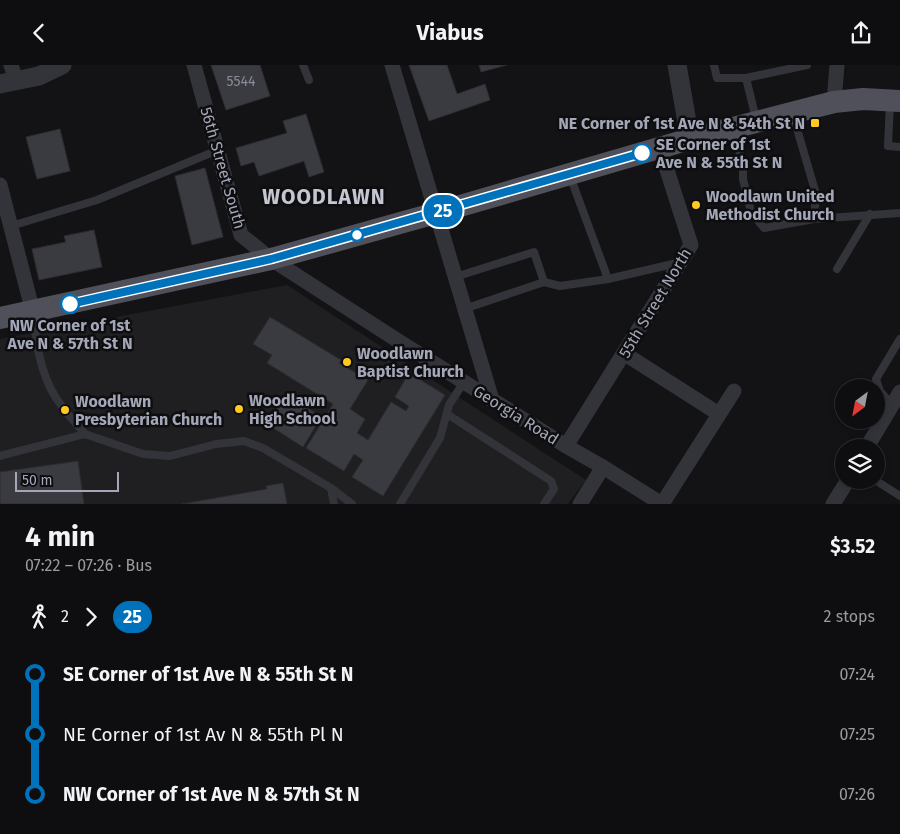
<!DOCTYPE html>
<html lang="en">
<head>
<meta charset="utf-8">
<style>
  :root { --surface:#0e0e10; --page:#1c1c1e; --text:#f1f3f6; --muted:#9b9c9f; --line:#2e2e30 }
  body { margin:0; font-family:"Fira Sans",sans-serif; background:var(--page); color:var(--text); height:100vh; display:flex; flex-direction:column; font-size:19px; white-space:nowrap }
  * { box-sizing:border-box; margin:0 }
  p { font-size:16px; color:var(--muted) }
  .icon { flex:none; width:28px; height:28px; fill:none; stroke:currentColor; stroke-width:2; stroke-linecap:round; stroke-linejoin:round }
  .map { position:relative; height:439px; overflow:hidden }
  .panel { display:flex; flex-direction:column; background:var(--surface); flex:1 }
  .panel>* { flex:none }
  .badge { padding:0 10px; border-radius:16px; font-size:18px; line-height:32px }
  .needle { width:32px; rotate:212deg }
  .fabs { position:absolute; left:835px; top:314px; display:grid; gap:10px }
  .fabs a { display:grid; place-items:center; width:50px; height:50px; border-radius:50%; background:var(--surface); box-shadow:0 2px 8px #0003,0 0 0 1px var(--line); font-size:25px }
  .scale { position:absolute; left:15px; bottom:12px; width:104px; box-sizing:border-box; padding-left:5px; border:2px solid #a3a7b7; border-top:0; font-size:14px; line-height:18px; white-space:nowrap; color:#a3a7b7; -webkit-text-stroke:4px #0e0e10; paint-order:stroke }
  .map>.badge { position:absolute; translate:-50% -50%; box-shadow:0 0 0 2px #fff }
  .legs { display:flex; align-items:center; gap:8px; height:55px; padding:0 25px; font-size:16px }
  .legs p { margin-inline-start:auto }
  .summary { display:flex; align-items:center; justify-content:space-between; height:85px; padding:0 25px }
  h1 { font-size:28px; font-weight:700; line-height:38px }
  ul { padding:0 25px; list-style:none }
  li { display:flex; align-items:center; gap:18px; height:60px; font-size:19px }
  li i { display:grid; place-items:center; width:8px; height:100%; margin:0 6px; background:currentColor }
  li i::after { content:''; width:12px; height:12px; margin:-6px; border:4px solid; border-radius:50%; background:var(--surface) }
  li p { margin-inline-start:auto }
  li:first-child i { background:linear-gradient(#0000 50%,currentColor 0) }
  li:last-child i { background:linear-gradient(currentColor 50%,#0000 0) }
  header { display:flex; justify-content:space-between; align-items:center; height:65px; padding:0 25px; background:var(--surface); font-size:22px; font-weight:700 }
  .map>svg:first-child { display:block }
  .built { fill:#1f1f22 }
  .building { fill:#3a3b40; stroke:#2d2d31 }
  .lines { fill:none; stroke-linecap:round; stroke-linejoin:round }
  .service { stroke:#33343a; stroke-width:8 }
  .minor { stroke:#33343a; stroke-width:15 }
  .tertiary { stroke:#33343a; stroke-width:19 }
  .primary { stroke:#4f5059; stroke-width:22 }
  .line-1-casing { stroke:#fff; stroke-width:11 }
  .line-1 { stroke:#0072bc; stroke-width:8 }
  .poi-dot { fill:#ffca20; stroke:#0e0e10; stroke-width:2 }
  .stop-1-dot { fill:#fff; stroke:#0072bc; stroke-width:2.5 }
  .labels { text-anchor:middle; dominant-baseline:central; stroke-width:5; stroke-linejoin:round; paint-order:stroke }
  .number-label { font-size:14px; fill:#898c99 }
  .poi-label { font-size:16px; font-weight:bold; fill:#a3a7b7; stroke:#0e0e10; text-anchor:start }
  .stop-label { font-size:16px; font-weight:bold; fill:#a3a7b7; stroke:#0e0e10; text-anchor:start }
  .street-label { font-size:16px; fill:#a3a7b7; stroke:#0e0e10 }
  .district-label { font-size:21px; font-weight:bold; letter-spacing:1px; fill:#c4c7d2; stroke:#0e0e10 }
</style>
</head>
<body>
<header><svg class="icon" aria-label="back" viewBox="0 0 24 24"><path d="M15 5l-7 7 7 7"/></svg>Viabus<svg class="icon" aria-label="share" viewBox="0 0 24 24"><path d="M12 15V3M7 8l5-5 5 5M5 13v7h14v-7"/></svg></header>
<div class="map">
<svg width="900" height="439" viewBox="0 0 900 439">
  <rect width="100%" height="100%" fill="#131315"/>
  <path class="built" d="M287 220 586 415 568 439H0V274Z"/>
  <g class="building">
    <path d="M211 0H260L270 31 226 45Z"/>
    <path d="M409 0H447L457 29 485 19 490 35 429 56Z"/>
    <path d="M479 0H507L481 7Z"/>
    <path d="M306 49 324 107 309 112 304 96 259 111 254 97 241 101 236 83 287 68 283 56Z"/>
    <path d="M60 64 70 106 37 114 26 72Z"/>
    <path d="M205 103 223 172 192 180 175 111Z"/>
    <path d="M94 165 102 202 39 215 32 184 66 177 64 171Z"/>
    <path d="M270 252 341 295 339 298 368 315 350 344 365 354 357 368 368 375 391 337 406 346 409 341 395 332 409 308 445 330 383 431 352 412 363 395 354 389 344 406 306 383 333 339 267 298 272 290 253 279Z"/>
    <path d="M282 335 293 343 297 336 317 349 312 356 317 359 303 382 267 359Z"/>
    <path d="M78 396 84 439H0V407Z"/>
    <path d="M283 418 287 439H182L267 424 266 421Z"/>
  </g>
  <g class="lines">
    <g class="service">
      <path d="M303 0 309 15"/>
      <path d="M714 0 717 13H746"/>
      <path d="M890 37 888 81 900 82"/>
      <path d="M793 50 816 129 814 154"/>
      <path d="M756 54 746 13 807 0"/>
      <path d="M733 64 743 100V114L751 147 764 163 814 154 900 148"/>
      <path d="M570 111 608 214"/>
      <path d="M11 161 97 135 218 85"/>
      <path d="M837 204 870 149"/>
      <path d="M455 212 534 187 544 217 464 244"/>
      <path d="M544 217 560 221 608 214 673 199 678 201"/>
      <path d="M33 248C36 277 40 308 56 333 65 346 75 358 85 369"/>
      <path d="M892 340 880 326 876 314 900 274"/>
      <path d="M447 349 551 416 554 424 544 439"/>
      <path d="M0 391 85 369 143 389 170 391 216 379 244 376 263 383 331 423 352 439"/>
      <path d="M875 415 900 431"/>
      <path d="M331 423 334 439"/>
      <path d="M400 439 440 373 449 340 464 317"/>
    </g>
    <g class="minor">
      <path d="M11 0 16 15"/>
      <path d="M194 0 241 170 271 194 400 277 566 381 603 402 662 439"/>
      <path d="M392 0 492 335"/>
      <path d="M834 37 837 0"/>
      <path d="M0 120 33 247"/>
      <path d="M625 289 719 349"/>
      <path d="M566 381 691 180 660 83"/>
      <path d="M867 382 900 327"/>
      <path d="M580 439 603 402"/>
      <path d="M662 439 734 326"/>
      <path d="M833 439 848 415"/>
    </g>
    <g class="tertiary">
      <path d="M677 0 690 74"/>
      <path d="M0 19 39 11 62 0"/>
    </g>
    <path class="primary" d="M0 253 271 194 436 148 690 74 834 37 863 34 900 36"/>
  </g>
  <g class="lines">
    <g class="line-1-casing">
      <path id="line-1" d="M70 239 271 194 642 88"/>
    </g>
    <use href="#line-1" class="line-1"/>
  </g>
  <g class="poi-dot">
    <rect x="810" y="53" width="10" height="10" rx="2.5"/>
    <circle cx="696" cy="140" r="5"/>
    <circle cx="347" cy="297" r="5"/>
    <circle cx="239" cy="344" r="5"/>
    <circle cx="65" cy="345" r="5"/>
  </g>
  <g class="stop-1-dot">
    <circle cx="642" cy="88" r="9"/>
    <circle cx="357" cy="170" r="6"/>
    <circle cx="70" cy="239" r="9"/>
  </g>
  <g class="labels">
    <g class="number-label">
      <text x="241" y="16">5544</text>
    </g>
    <g class="poi-label">
      <text x="805" y="58" text-anchor="end">NE Corner of 1st Ave N &amp; 54th St N</text>
      <text x="706" y="131">Woodlawn United<tspan x="706" dy="18">Methodist Church</tspan></text>
      <text x="357" y="288">Woodlawn<tspan x="357" dy="18">Baptist Church</tspan></text>
      <text x="249" y="335">Woodlawn<tspan x="249" dy="18">High School</tspan></text>
      <text x="75" y="336">Woodlawn<tspan x="75" dy="18">Presbyterian Church</tspan></text>
    </g>
    <g class="stop-label">
      <text x="656" y="79">SE Corner of 1st<tspan x="656" dy="18">Ave N &amp; 55th St N</tspan></text>
      <text x="70" y="260" text-anchor="middle">NW Corner of 1st<tspan x="70" dy="18">Ave N &amp; 57th St N</tspan></text>
    </g>
    <g class="street-label">
      <text transform="translate(223 103) rotate(74)">56th Street South</text>
      <text transform="translate(655 238) rotate(-59)">55th Street North</text>
      <text transform="translate(516 350) rotate(32)">Georgia Road</text>
    </g>
    <g class="district-label">
      <text x="324" y="132">WOODLAWN</text>
    </g>
  </g>
</svg>
<div class="fabs">
<a><svg class="needle" viewBox="-14 -14 28 28"><path d="M0-13l5 13h-10z" fill="#e53935"/><path d="M0 13l5-13h-10z" fill="#9b9c9f"/></svg></a>
<a><svg class="icon" aria-label="layers" viewBox="0 0 24 24"><path d="M12 4l9 5-9 5-9-5zM3 14l9 5 9-5"/></svg></a>
</div>
<div class="scale">50 m</div>
<b class="badge" style="left:443px;top:146px;background:#0072bc;color:#fff">25</b>
</div>
<section class="panel">
<div class="summary"><div><h1>4 min</h1><p>07:22 – 07:26 · Bus</p></div><b>$3.52</b></div>
<div class="legs"><svg class="icon" aria-label="walk" viewBox="0 0 24 24"><circle cx="13" cy="4" r="2"/><path d="M13 8l-2 6 4 7M11 14l-3 7M7 12l3-4h3l4 4"/></svg>2<svg class="icon" aria-label="forward" viewBox="0 0 24 24"><path d="M9 5l7 7-7 7"/></svg><b class="badge" style="background:#0072bc;color:#fff">25</b><p>2 stops</p></div>
<ul>
<li><i style="color:#0072bc"></i><b>SE Corner of 1st Ave N &amp; 55th St N</b><p>07:24</p></li>
<li><i style="color:#0072bc"></i><span>NE Corner of 1st Av N &amp; 55th Pl N</span><p>07:25</p></li>
<li><i style="color:#0072bc"></i><b>NW Corner of 1st Ave N &amp; 57th St N</b><p>07:26</p></li>
</ul>
</section>
</body>
</html>
